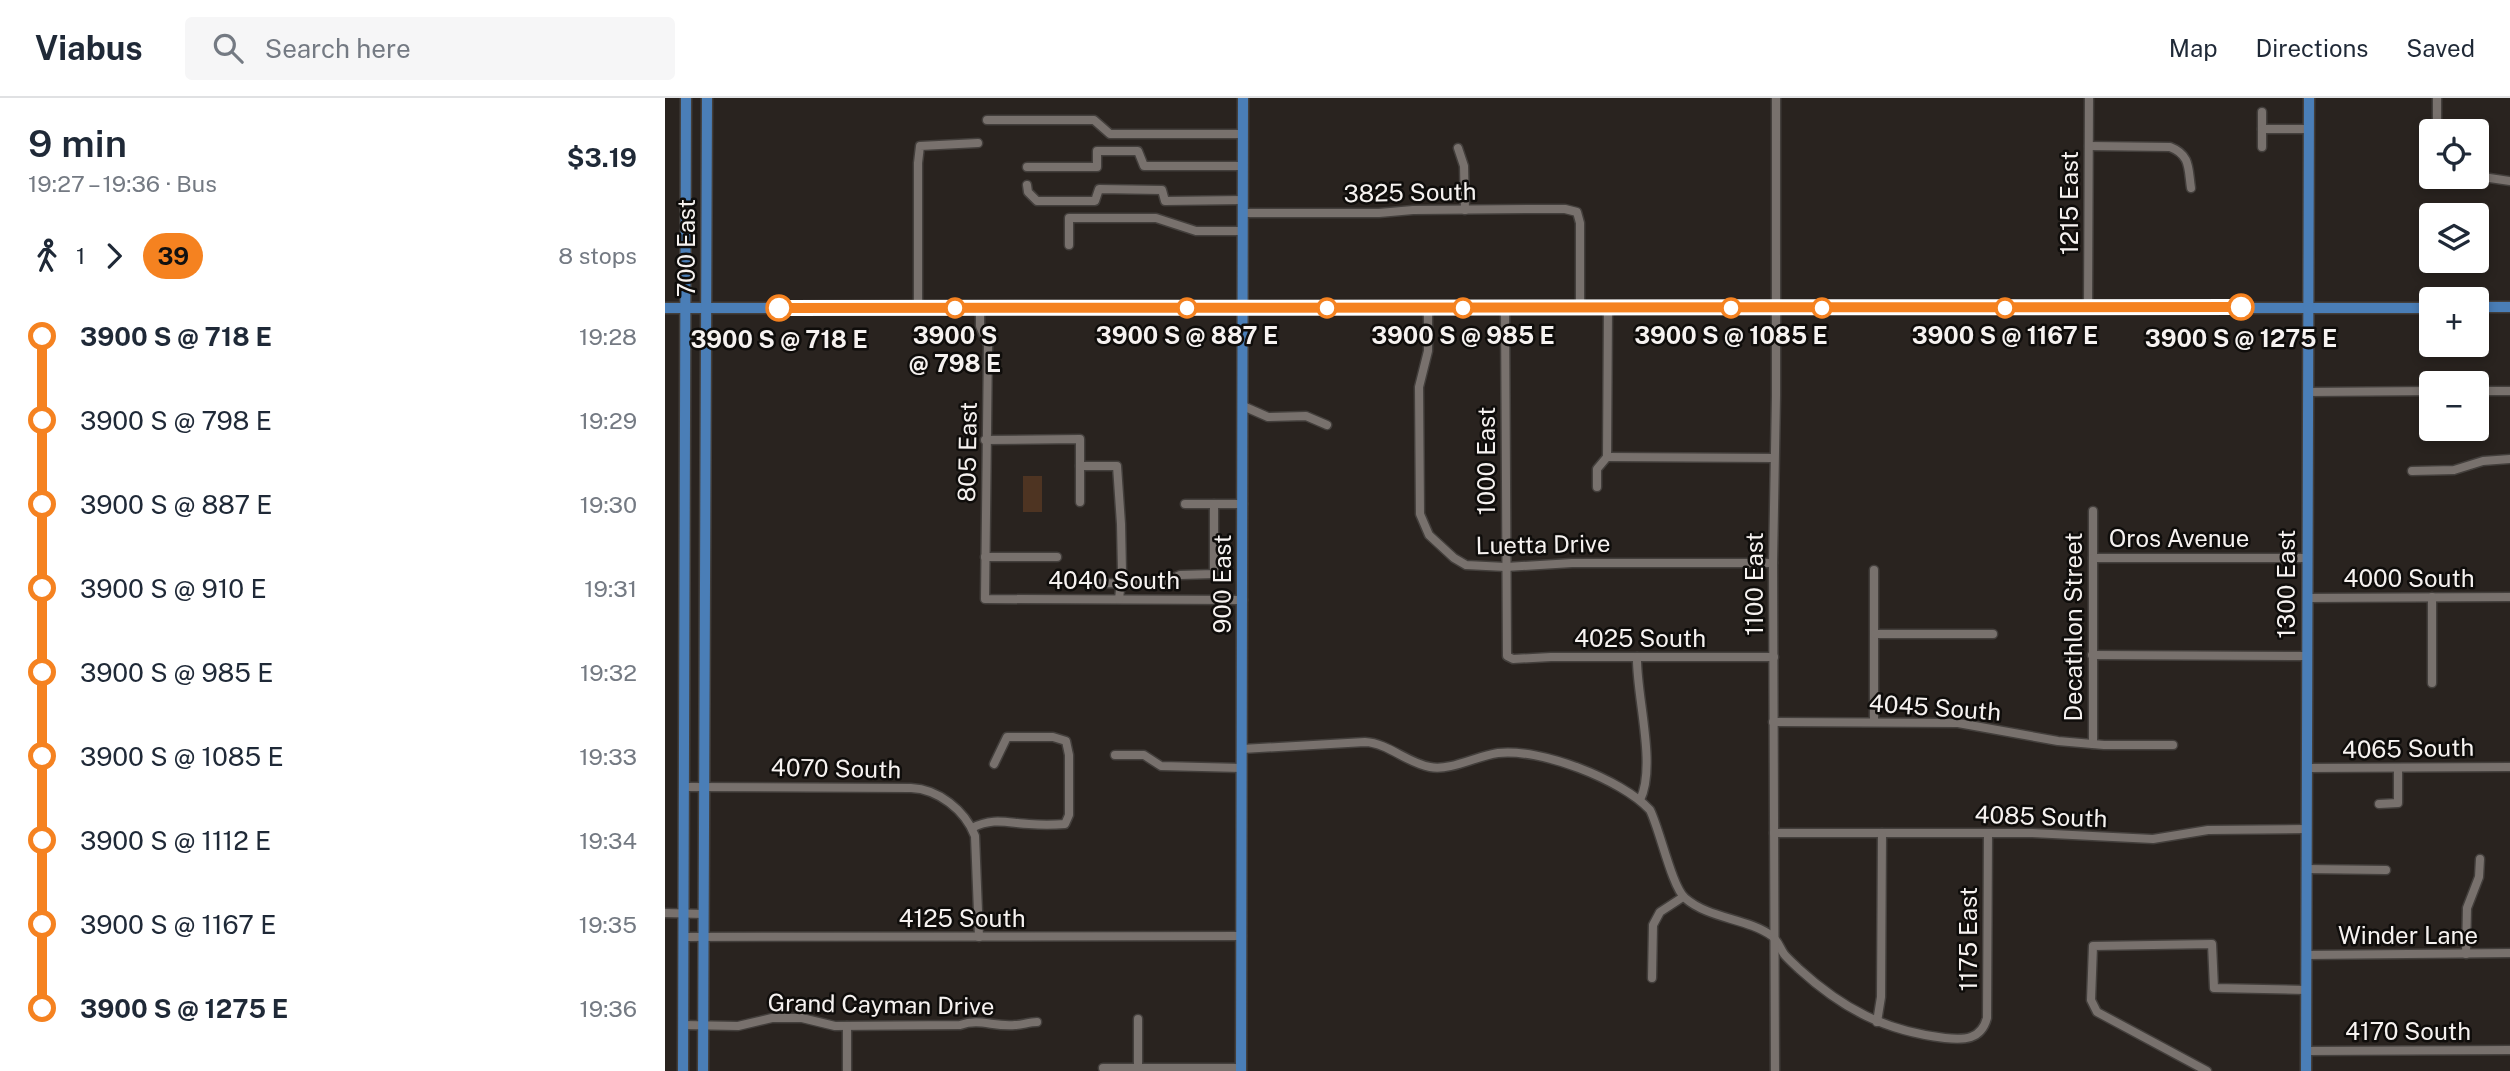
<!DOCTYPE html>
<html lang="en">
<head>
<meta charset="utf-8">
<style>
  :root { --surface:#fff; --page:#f6f6f7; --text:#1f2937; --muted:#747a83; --line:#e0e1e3 }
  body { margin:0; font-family:"Public Sans",sans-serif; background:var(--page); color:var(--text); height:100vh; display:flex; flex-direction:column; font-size:26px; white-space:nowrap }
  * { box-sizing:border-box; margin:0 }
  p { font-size:23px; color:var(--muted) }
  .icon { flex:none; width:38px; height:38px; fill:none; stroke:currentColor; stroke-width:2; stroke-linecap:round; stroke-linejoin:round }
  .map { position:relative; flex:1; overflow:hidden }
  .drawer { display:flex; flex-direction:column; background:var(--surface); width:665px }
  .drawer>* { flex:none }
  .badge { padding:0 14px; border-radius:23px; font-size:24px; line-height:46px }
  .tools { position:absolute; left:1754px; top:21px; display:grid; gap:14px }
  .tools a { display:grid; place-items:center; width:70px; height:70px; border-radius:7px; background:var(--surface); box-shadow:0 4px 10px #0003; font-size:35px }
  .map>.badge { position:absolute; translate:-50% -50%; box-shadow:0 0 0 4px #fff }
  .legs { display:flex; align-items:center; gap:10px; height:77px; padding:0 28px; font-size:23px }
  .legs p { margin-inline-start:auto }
  .overview { display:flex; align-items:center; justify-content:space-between; height:119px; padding:0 28px }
  h1 { font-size:38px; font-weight:600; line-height:52px }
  ul { padding:0 28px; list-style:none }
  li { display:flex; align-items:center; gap:24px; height:84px; font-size:26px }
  li i { display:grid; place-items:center; width:10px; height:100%; margin:0 9px; background:currentColor }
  li i::after { content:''; width:18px; height:18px; margin:-9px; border:5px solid; border-radius:50%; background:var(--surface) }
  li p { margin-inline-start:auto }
  li:first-child i { background:linear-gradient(#0000 50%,currentColor 0) }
  li:last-child i { background:linear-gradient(currentColor 50%,#0000 0) }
  header { display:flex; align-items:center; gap:42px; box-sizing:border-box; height:98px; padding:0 35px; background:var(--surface); border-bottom:2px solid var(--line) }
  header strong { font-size:33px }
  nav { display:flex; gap:38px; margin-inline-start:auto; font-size:24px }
  .search { width:490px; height:63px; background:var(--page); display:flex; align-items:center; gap:18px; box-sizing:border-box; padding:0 24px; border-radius:7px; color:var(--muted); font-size:26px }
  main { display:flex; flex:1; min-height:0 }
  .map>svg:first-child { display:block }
  .green { fill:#4e3422 }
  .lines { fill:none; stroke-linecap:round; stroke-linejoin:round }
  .minor-casing { stroke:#433f3c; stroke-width:11 }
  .major-casing { stroke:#433f3c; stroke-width:13 }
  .minor { stroke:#78716d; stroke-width:8 }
  .major { stroke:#4a7eb7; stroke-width:10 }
  .line-1-casing { stroke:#fff; stroke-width:16 }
  .line-1 { stroke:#f58220; stroke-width:10 }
  .stop-1-dot { fill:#fff; stroke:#f58220; stroke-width:3.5 }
  .labels { text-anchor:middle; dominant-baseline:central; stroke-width:5; stroke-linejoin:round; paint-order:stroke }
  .street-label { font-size:24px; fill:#f6f2f0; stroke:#0f0d0b }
  .stop-label { font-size:24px; font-weight:bold; fill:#f6f2f0; stroke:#0f0d0b }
</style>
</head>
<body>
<header>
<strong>Viabus</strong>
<div class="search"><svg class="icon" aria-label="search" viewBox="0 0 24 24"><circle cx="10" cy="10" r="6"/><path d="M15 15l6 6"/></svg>Search here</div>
<nav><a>Map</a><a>Directions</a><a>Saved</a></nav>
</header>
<main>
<section class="drawer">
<div class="overview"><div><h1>9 min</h1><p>19:27 – 19:36 · Bus</p></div><b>$3.19</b></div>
<div class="legs"><svg class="icon" aria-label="walk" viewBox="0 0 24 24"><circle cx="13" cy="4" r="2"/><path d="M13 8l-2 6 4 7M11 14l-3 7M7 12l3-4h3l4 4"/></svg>1<svg class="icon" aria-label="forward" viewBox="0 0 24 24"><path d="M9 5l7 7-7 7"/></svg><b class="badge" style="background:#f58220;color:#111">39</b><p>8 stops</p></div>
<ul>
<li><i style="color:#f58220"></i><b>3900 S @ 718 E</b><p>19:28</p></li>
<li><i style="color:#f58220"></i><span>3900 S @ 798 E</span><p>19:29</p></li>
<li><i style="color:#f58220"></i><span>3900 S @ 887 E</span><p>19:30</p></li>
<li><i style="color:#f58220"></i><span>3900 S @ 910 E</span><p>19:31</p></li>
<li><i style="color:#f58220"></i><span>3900 S @ 985 E</span><p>19:32</p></li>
<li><i style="color:#f58220"></i><span>3900 S @ 1085 E</span><p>19:33</p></li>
<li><i style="color:#f58220"></i><span>3900 S @ 1112 E</span><p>19:34</p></li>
<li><i style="color:#f58220"></i><span>3900 S @ 1167 E</span><p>19:35</p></li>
<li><i style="color:#f58220"></i><b>3900 S @ 1275 E</b><p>19:36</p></li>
</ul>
</section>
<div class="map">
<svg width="1845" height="973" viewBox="0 0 1845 973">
  <rect width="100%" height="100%" fill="#29231f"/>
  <rect class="green" x="358" y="378" width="19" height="36"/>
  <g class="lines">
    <g class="minor-casing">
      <g id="minor">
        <path d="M1597 14V49"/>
        <path d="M322 22H429L445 36H578"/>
        <path d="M1597 31H1643"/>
        <path d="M1772 33V0"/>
        <path d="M1424 48 1505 49C1526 57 1523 71 1526 90"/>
        <path d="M793 50 799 68 800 112"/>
        <path d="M362 69H432V53H473L479 68H578"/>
        <path d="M1811 78 1845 83"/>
        <path d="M362 87 363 94 372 103H430L434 91 497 92 500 103 578 102"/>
        <path d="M578 115H714L748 112 870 111H900L912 114 915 125V210"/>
        <path d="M404 147V120H491L531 133H578"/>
        <path d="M253 210V65L255 48 313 45"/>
        <path d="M315 210V228L323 247 320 501 578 502"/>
        <path d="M763 210V253L754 289 755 416 764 437 789 460 801 467 841 469 907 465H1108"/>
        <path d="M840 210 842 558 848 561 886 559H1109"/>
        <path d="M1423 210 1424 0"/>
        <path d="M1811 293H1845"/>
        <path d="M1643 294 1766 293"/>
        <path d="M578 308 603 319 641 318 662 327"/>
        <path d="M320 342 415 341V404"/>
        <path d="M942 359 1109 360"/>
        <path d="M415 368H452L456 426 457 474 454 501"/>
        <path d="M1747 373 1789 372 1818 363 1845 361"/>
        <path d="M932 389V371L942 359 943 210"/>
        <path d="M520 406H578"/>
        <path d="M1428 413V646"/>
        <path d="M320 459H392"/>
        <path d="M1428 460H1643"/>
        <path d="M1209 472V624"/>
        <path d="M427 485 494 486 515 477 549 476V406"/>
        <path d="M1642 500 1845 499"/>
        <path d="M1210 536H1328"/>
        <path d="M1427 557 1642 558"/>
        <path d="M972 559C971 597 992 668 975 702"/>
        <path d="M1767 585V499"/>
        <path d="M1108 624 1293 625 1393 643 1439 647H1508"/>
        <path d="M577 651 700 644C723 645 742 665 765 669 786 673 811 658 833 655 875 650 956 681 985 712 995 732 1007 789 1020 800 1044 821 1082 820 1107 838 1113 843 1115 850 1119 856 1123 861 1129 866 1134 871 1178 911 1220 933 1280 940 1299 942 1316 942 1322 920L1323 735"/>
        <path d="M450 657H479L496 668 577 670"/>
        <path d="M1642 670 1845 669"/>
        <path d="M19 689 246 690C273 691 300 712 310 738L314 839"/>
        <path d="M1714 706 1733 705V670"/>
        <path d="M307 730C328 719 343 725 364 726 376 727 388 727 400 726L404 717V657L401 643 388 639H342L329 666"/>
        <path d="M1109 735H1367L1488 741 1543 732 1641 731"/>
        <path d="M1641 771 1721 772"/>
        <path d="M0 815 39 816"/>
        <path d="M18 839 577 838"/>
        <path d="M1801 856 1802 810 1814 779 1815 761"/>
        <path d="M1641 857 1845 855"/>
        <path d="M987 880 988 827 995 814 1018 799"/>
        <path d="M473 921V970"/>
        <path d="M1212 924 1216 899 1217 735"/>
        <path d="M18 927 73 928 107 920H137L170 928 295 927C315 920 328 929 350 927 357 927 364 924 372 924"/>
        <path d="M182 928V973"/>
        <path d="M1641 953 1845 952"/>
        <path d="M438 970H576"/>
        <path d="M1110 973 1108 465 1111 298V0"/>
        <path d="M1542 973 1432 914 1426 902 1428 848 1547 846 1549 890 1641 892"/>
      </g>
    </g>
    <g class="major-casing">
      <g id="major">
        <path d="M1811 209H1845"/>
        <path d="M0 210H1766"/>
        <path d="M18 973 21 0"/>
        <path d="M38 973 42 0"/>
        <path d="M576 973 578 0"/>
        <path d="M1641 973 1644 0"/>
      </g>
    </g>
    <use href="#minor" class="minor"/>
    <use href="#major" class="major"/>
  </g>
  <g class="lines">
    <g class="line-1-casing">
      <path id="line-1" d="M114 210 1576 209"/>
    </g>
    <use href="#line-1" class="line-1"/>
  </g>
  <g class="stop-1-dot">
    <circle cx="1576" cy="209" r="12"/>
    <circle cx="114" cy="210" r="12"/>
    <circle cx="290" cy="210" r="9"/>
    <circle cx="522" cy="210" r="9"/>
    <circle cx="662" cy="210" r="9"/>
    <circle cx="798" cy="210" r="9"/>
    <circle cx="1066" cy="210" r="9"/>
    <circle cx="1157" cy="210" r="9"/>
    <circle cx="1340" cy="210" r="9"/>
  </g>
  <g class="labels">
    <g class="street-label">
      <text transform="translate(745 94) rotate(-1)">3825 South</text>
      <text transform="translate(1404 105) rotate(-90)">1215 East</text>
      <text transform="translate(21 150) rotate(-90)">700 East</text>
      <text transform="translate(302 354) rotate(-89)">805 East</text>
      <text transform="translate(821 363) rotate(-90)">1000 East</text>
      <text x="1514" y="440">Oros Avenue</text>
      <text transform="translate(878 446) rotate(-1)">Luetta Drive</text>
      <text x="1744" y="480">4000 South</text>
      <text x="449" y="482">4040 South</text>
      <text transform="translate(557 486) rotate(-90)">900 East</text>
      <text transform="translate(1089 486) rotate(-90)">1100 East</text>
      <text transform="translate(1621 486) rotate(-90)">1300 East</text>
      <text transform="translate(1408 529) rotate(-90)">Decathlon Street</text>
      <text x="975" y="540">4025 South</text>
      <text transform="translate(1270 609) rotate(4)">4045 South</text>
      <text transform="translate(1743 650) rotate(-1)">4065 South</text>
      <text transform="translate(171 670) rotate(1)">4070 South</text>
      <text transform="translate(1376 718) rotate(2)">4085 South</text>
      <text x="297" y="820">4125 South</text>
      <text x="1743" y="837">Winder Lane</text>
      <text transform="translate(1303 841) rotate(-90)">1175 East</text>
      <text transform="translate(216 906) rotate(1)">Grand Cayman Drive</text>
      <text x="1743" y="933">4170 South</text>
    </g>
    <g class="stop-label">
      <text x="290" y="237">3900 S<tspan x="290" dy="28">@ 798 E</tspan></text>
      <text x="522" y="237">3900 S @ 887 E</text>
      <text x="798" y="237">3900 S @ 985 E</text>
      <text x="1066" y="237">3900 S @ 1085 E</text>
      <text x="1340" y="237">3900 S @ 1167 E</text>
      <text x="1576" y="240">3900 S @ 1275 E</text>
      <text x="114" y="241">3900 S @ 718 E</text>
    </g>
  </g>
</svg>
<div class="tools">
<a><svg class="icon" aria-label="locate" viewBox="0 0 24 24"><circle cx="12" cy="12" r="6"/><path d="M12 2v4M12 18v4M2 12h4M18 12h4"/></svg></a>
<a><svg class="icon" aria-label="layers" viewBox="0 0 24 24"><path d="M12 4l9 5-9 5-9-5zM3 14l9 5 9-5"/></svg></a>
<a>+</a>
<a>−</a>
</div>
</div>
</main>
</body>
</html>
